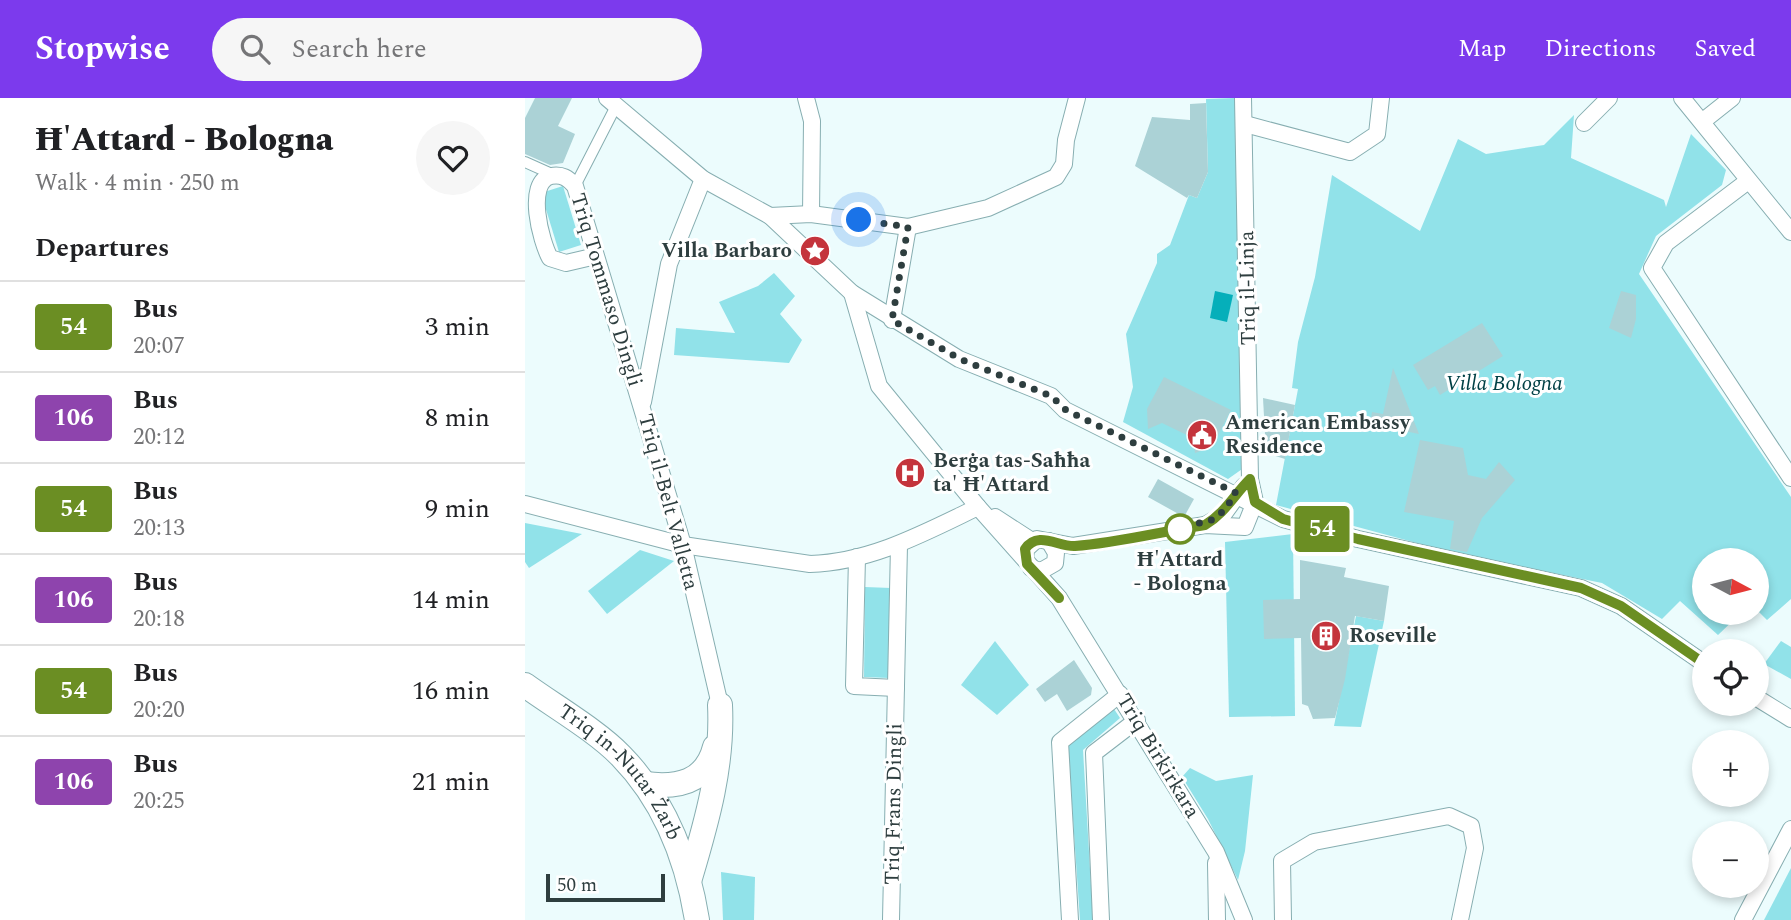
<!DOCTYPE html>
<html lang="en">
<head>
<meta charset="utf-8">
<style>
  :root { --surface:#fff; --page:#f6f6f6; --text:#202124; --muted:#757577; --line:#e0e0e0; --accent:#7c3aed }
  body { margin:0; font-family:Spectral,serif; background:var(--page); color:var(--text); height:100vh; display:flex; flex-direction:column; font-size:26px; white-space:nowrap }
  * { box-sizing:border-box; margin:0 }
  p { font-size:23px; color:var(--muted) }
  .icon { flex:none; width:38px; height:38px; fill:none; stroke:currentColor; stroke-width:2; stroke-linecap:round; stroke-linejoin:round }
  .map { position:relative; flex:1; overflow:hidden }
  .sheet { display:flex; flex-direction:column; background:var(--surface); width:525px }
  .sheet>* { flex:none }
  .badge { padding:0 14px; border-radius:5px; font-size:24px; line-height:46px }
  .needle { width:46px; rotate:97deg }
  .buttons { position:absolute; left:1167px; top:450px; display:grid; gap:14px }
  .buttons a { display:grid; place-items:center; width:77px; height:77px; border-radius:50%; background:var(--surface); box-shadow:0 4px 10px #0003; font-size:35px }
  .scale { position:absolute; left:21px; bottom:18px; width:119px; box-sizing:border-box; padding-left:7px; border:4px solid #2e3e3f; border-top:0; font-size:19px; line-height:24px; white-space:nowrap; color:#2e3e3f; -webkit-text-stroke:5px #fff; paint-order:stroke }
  .you { position:absolute; width:35px; height:35px; margin:-18px; border:5px solid #fff; border-radius:50%; background:#1a73e8; box-shadow:0 0 0 10px #1a73e833 }
  .map>.badge { position:absolute; translate:-50% -50%; box-shadow:0 0 0 4px #fff }
  h2 { padding:0 35px; font-size:26px; line-height:63px }
  .round { display:grid; place-items:center; flex:none; width:74px; height:74px; border-radius:37px; background:var(--page) }
  .summary { display:flex; align-items:center; justify-content:space-between; height:119px; padding:0 35px }
  h1 { font-size:33px; font-weight:800; line-height:52px }
  ul { padding:0; list-style:none }
  li { display:flex; align-items:center; gap:21px; height:91px; padding:0 35px; border-top:2px solid var(--line) }
  li div { flex:1 }
  li b { display:block; font-size:26px }
  li em { font-style:normal }
  li .badge { min-width:77px; font-weight:700; text-align:center }
  header { display:flex; align-items:center; gap:42px; box-sizing:border-box; height:98px; padding:0 35px; background:var(--accent); color:#fff }
  header strong { font-size:33px }
  nav { display:flex; gap:38px; margin-inline-start:auto; font-size:24px }
  .search { width:490px; height:63px; background:var(--page); display:flex; align-items:center; gap:18px; box-sizing:border-box; padding:0 24px; border-radius:38px; color:var(--muted); font-size:26px }
  main { display:flex; flex:1; min-height:0 }
  .map>svg:first-child { display:block }
  .green { fill:#91e2e9 }
  .water { fill:#05afba }
  .building { fill:#abd2d6 }
  .lines { fill:none; stroke-linecap:round; stroke-linejoin:round }
  .pedestrian-casing { stroke:#87aeb1; stroke-width:12 }
  .minor-casing { stroke:#87aeb1; stroke-width:18 }
  .trunk-casing { stroke:#87aeb1; stroke-width:26 }
  .pedestrian { stroke:#fff; stroke-width:10 }
  .minor { stroke:#fff; stroke-width:16 }
  .trunk { stroke:#fff; stroke-width:24 }
  .line-casing { stroke:#fff; stroke-width:16 }
  .line { stroke:#6b8e23; stroke-width:10 }
  .walk { stroke:#2e3e3f; stroke-width:7; stroke-dasharray:0 12.6 }
  .stop-dot { fill:#fff; stroke:#6b8e23; stroke-width:3.5 }
  .labels { text-anchor:middle; dominant-baseline:central; stroke-width:6; stroke-linejoin:round; paint-order:stroke }
  .poi-label { font-size:21px; font-weight:bold; fill:#2e3e3f; stroke:#fff; text-anchor:start }
  .street-label { font-size:21px; fill:#2e3e3f; stroke:#fff }
  .park-label { font-size:21px; font-style:italic; fill:#004045; stroke:#fff }
  .stop-label { font-size:21px; font-weight:bold; fill:#2e3e3f; stroke:#fff }
</style>
</head>
<body>
<header>
<strong>Stopwise</strong>
<div class="search"><svg class="icon" aria-label="search" viewBox="0 0 24 24"><circle cx="10" cy="10" r="6"/><path d="M15 15l6 6"/></svg>Search here</div>
<nav><a>Map</a><a>Directions</a><a>Saved</a></nav>
</header>
<main>
<section class="sheet">
<div class="summary"><div><h1>Ħ'Attard - Bologna</h1><p>Walk · 4 min · 250 m</p></div><a class="round"><svg class="icon" aria-label="heart" viewBox="0 0 24 24"><path d="M12 20l-8-8c-3-5 5-10 8-4 3-6 11-1 8 4z"/></svg></a></div>
<h2>Departures</h2>
<ul>
<li><span class="badge" style="background:#6b8e23;color:#fff">54</span><div><b>Bus</b><p>20:07</p></div><em>3 min</em></li>
<li><span class="badge" style="background:#8e44ad;color:#fff">106</span><div><b>Bus</b><p>20:12</p></div><em>8 min</em></li>
<li><span class="badge" style="background:#6b8e23;color:#fff">54</span><div><b>Bus</b><p>20:13</p></div><em>9 min</em></li>
<li><span class="badge" style="background:#8e44ad;color:#fff">106</span><div><b>Bus</b><p>20:18</p></div><em>14 min</em></li>
<li><span class="badge" style="background:#6b8e23;color:#fff">54</span><div><b>Bus</b><p>20:20</p></div><em>16 min</em></li>
<li><span class="badge" style="background:#8e44ad;color:#fff">106</span><div><b>Bus</b><p>20:25</p></div><em>21 min</em></li>
</ul>
</section>
<div class="map">
<svg width="1266" height="822" viewBox="0 0 1266 822">
  <rect width="100%" height="100%" fill="#ecfcfd"/>
  <g class="green">
    <path d="M710 0 720 369 703 381 598 324 608 289 601 236 632 165V156L645 147 664 97 672 100 683 74 681 1Z"/>
    <path d="M1049 17 1046 60 1139 102 1141 109 1166 36 1201 72 1197 87 1131 138 1114 176 1266 399V501L1242 522 1232 512V462H1180V514L1216 515 1193 537 1155 503 1137 521 1077 485 925 454 751 407 773 291 767 290 773 244 790 179 807 77 895 133 933 41 961 56 1019 47Z"/>
    <path d="M38 88 56 147 34 154 16 95Z"/>
    <path d="M249 175 270 198 255 216 277 242 264 265 149 257 151 230 210 235 194 204 233 188Z"/>
    <path d="M0 425 57 436 4 470 0 464Z"/>
    <path d="M768 436 770 618 704 619 700 444Z"/>
    <path d="M115 452 149 463 82 516 63 493Z"/>
    <path d="M340 489 366 490 364 580 339 579Z"/>
    <path d="M831 518 859 523 836 629 809 628Z"/>
    <path d="M470 543 504 587 472 617 436 587Z"/>
    <path d="M1256 543 1266 549V581L1239 566Z"/>
    <path d="M589 611 595 620 558 652 568 822H555L543 648Z"/>
    <path d="M665 670 691 683 728 677 720 753 713 782 683 721 657 679Z"/>
    <path d="M1266 770V822H1239Z"/>
    <path d="M196 774 230 779 229 822H198Z"/>
  </g>
  <path class="water" d="M690 193 708 197 702 224 685 220Z"/>
  <g class="building">
    <path d="M10 0H47L33 28 50 36 38 65 25 67 0 56V20Z"/>
    <path d="M681 5 683 74 672 100 664 97 662 100 610 68 627 19 665 22V6Z"/>
    <path d="M1096 193 1111 197V221L1106 240 1084 230Z"/>
    <path d="M957 225 978 258 915 297 910 288 903 292 888 267Z"/>
    <path d="M868 270 894 336 845 326 847 314 858 316Z"/>
    <path d="M639 279 706 312 687 349 670 355 668 340 637 325 623 331 622 311Z"/>
    <path d="M738 300 770 307 760 361 741 355Z"/>
    <path d="M895 342 938 350 943 377 961 381 974 364 990 382 957 420 942 454 925 451 929 423 879 414Z"/>
    <path d="M633 381 669 401 659 419 623 399Z"/>
    <path d="M775 462 821 470 819 479 864 488 859 523 830 518 820 581 810 620 788 621 783 608 777 606 776 540 739 541 738 502 775 501Z"/>
    <path d="M549 562 567 590 566 597 542 613 532 596 520 604 511 591Z"/>
  </g>
  <g class="lines">
    <g class="pedestrian-casing">
      <g id="pedestrian">
        <path d="M0 64 29 77"/>
        <path d="M50 88 90 10"/>
      </g>
    </g>
    <g class="minor-casing">
      <g id="minor">
        <path d="M82 0 178 81 245 118 327 195 434 261 526 298 540 312 758 421 833 441 1056 490 1096 508 1180 566"/>
        <path d="M281 0 287 23 286 116"/>
        <path d="M718 0 725 381 730 404"/>
        <path d="M1157 0 1266 134"/>
        <path d="M1178 23 1207 0"/>
        <path d="M1059 25 1084 0"/>
        <path d="M720 26 825 54 852 36 856 0"/>
        <path d="M1223 83 1141 145 1127 170 1266 380"/>
        <path d="M245 118 286 116 383 129 463 110 531 79 539 66 541 42 552 0"/>
        <path d="M71 158 41 165 25 160C16 144 0 84 26 78 37 76 43 80 50 88L158 447 195 607"/>
        <path d="M327 195 354 288 453 409 534 500 691 754 719 822"/>
        <path d="M367 222 383 129"/>
        <path d="M118 304 144 166 178 81"/>
        <path d="M0 406 158 447 285 466C346 464 399 435 453 409"/>
        <path d="M470 419 507 443"/>
        <path d="M680 427 698 417 719 388"/>
        <path d="M332 459 329 588 371 590"/>
        <path d="M500 461 501 451 512 441 548 448 680 427 720 429 730 404"/>
        <path d="M506 470 516 473 530 465 531 455 524 443"/>
        <path d="M1232 600 1266 621"/>
        <path d="M691 765 692 822"/>
        <path d="M366 822 374 447"/>
        <path d="M545 822 535 644 595 596"/>
        <path d="M576 822 569 655 612 622"/>
        <path d="M758 822 757 763 789 744 924 718 946 728 950 750 935 822"/>
        <path d="M1218 822 1266 731"/>
      </g>
    </g>
    <g class="trunk-casing">
      <g id="trunk">
        <path id="s1" d="M0 587C29 608 72 633 96 658 140 703 162 760 172 822"/>
        <path d="M120 686C152 690 181 685 190 649"/>
        <path d="M165 780C182 723 198 667 195 607"/>
      </g>
    </g>
    <use href="#pedestrian" class="pedestrian"/>
    <use href="#minor" class="minor"/>
    <use href="#trunk" class="trunk"/>
  </g>
  <g class="lines">
    <g class="line-casing">
      <path id="line" d="M534 500 502 466 500 451C513 432 533 449 550 448 593 445 638 433 680 427 700 415 709 397 725 381L730 404 758 421 833 441 1056 490 1096 508 1180 566"/>
    </g>
    <use href="#line" class="line"/>
    <path class="walk" d="M334 122 383 129 367 222 435 261 526 298 541 312 711 395C686 434 683 418 655 431"/>
  </g>
  <defs>
    <g id="sight-disc" transform="scale(1.575)"><circle r="9.5" fill="#c4343c" stroke="#fff"/><path d="M0-6L1.8-2.2L6-1.7L2.9 1.2L3.7 5.4L0 3.3L-3.7 5.4L-2.9 1.2L-6-1.7L-1.8-2.2Z" fill="#fff"/></g>
    <g id="civic-disc" transform="scale(1.575)"><circle r="9.5" fill="#c4343c" stroke="#fff"/><path d="M-.6-6.5H3V-4.5H.6V-3L4-1V1h2V6H-6V1h2V-1L-.6-3ZM-1.2 2.5V6h2.4V2.5Z" fill="#fff"/></g>
    <g id="hospital-disc" transform="scale(1.575)"><circle r="9.5" fill="#c4343c" stroke="#fff"/><path d="M-5-5h3v3.5h4V-5h3V5h-3V1.5h-4V5h-3Z" fill="#fff"/></g>
    <g id="building-disc" transform="scale(1.575)"><circle r="9.5" fill="#c4343c" stroke="#fff"/><path d="M-4-6H4V6H1V3H-1V6H-4ZM-2.5-4.3h1.7v1.8h-1.7ZM.8-4.3h1.7v1.8H.8ZM-2.5-1h1.7V.8h-1.7ZM.8-1h1.7V.8H.8Z" fill="#fff"/></g>
  </defs>
  <g fill-rule="evenodd">
    <use href="#sight-disc" x="290" y="153"/>
    <use href="#civic-disc" x="677" y="337"/>
    <use href="#hospital-disc" x="385" y="375"/>
    <use href="#building-disc" x="801" y="538"/>
  </g>
  <circle class="stop-dot" cx="655" cy="431" r="14"/>
  <g class="labels">
    <g class="poi-label">
      <text x="267" y="153" text-anchor="end">Villa Barbaro</text>
      <text x="700" y="325">American Embassy<tspan x="700" dy="24">Residence</tspan></text>
      <text x="408" y="363">Berġa tas-Saħħa<tspan x="408" dy="24">ta' Ħ'Attard</tspan></text>
      <text x="824" y="538">Roseville</text>
    </g>
    <g class="street-label">
      <text transform="translate(723 190) rotate(-91)">Triq il-Linja</text>
      <text transform="translate(81 192) rotate(73)">Triq Tommaso Dingli</text>
      <text transform="translate(143 404) rotate(75)">Triq il-Belt Valletta</text>
      <text transform="translate(633 658) rotate(59)">Triq Birkirkara</text>
      <text stroke="none"><textPath href="#s1" startOffset="131">Triq in-Nutar Żarb</textPath></text>
      <text transform="translate(369 706) rotate(-89)">Triq Frans Dingli</text>
    </g>
    <g class="park-label">
      <text x="979" y="286">Villa Bologna</text>
    </g>
    <g class="stop-label">
      <text x="655" y="462">Ħ'Attard<tspan x="655" dy="24">- Bologna</tspan></text>
    </g>
  </g>
</svg>
<div class="buttons">
<a><svg class="needle" viewBox="-14 -14 28 28"><path d="M0-13l5 13h-10z" fill="#e53935"/><path d="M0 13l5-13h-10z" fill="#757577"/></svg></a>
<a><svg class="icon" aria-label="locate" viewBox="0 0 24 24"><circle cx="12" cy="12" r="6"/><path d="M12 2v4M12 18v4M2 12h4M18 12h4"/></svg></a>
<a>+</a>
<a>−</a>
</div>
<div class="scale">50 m</div>
<div class="you" style="left:334px;top:122px"></div>
<b class="badge" style="left:797px;top:431px;background:#6b8e23;color:#fff">54</b>
</div>
</main>
</body>
</html>
